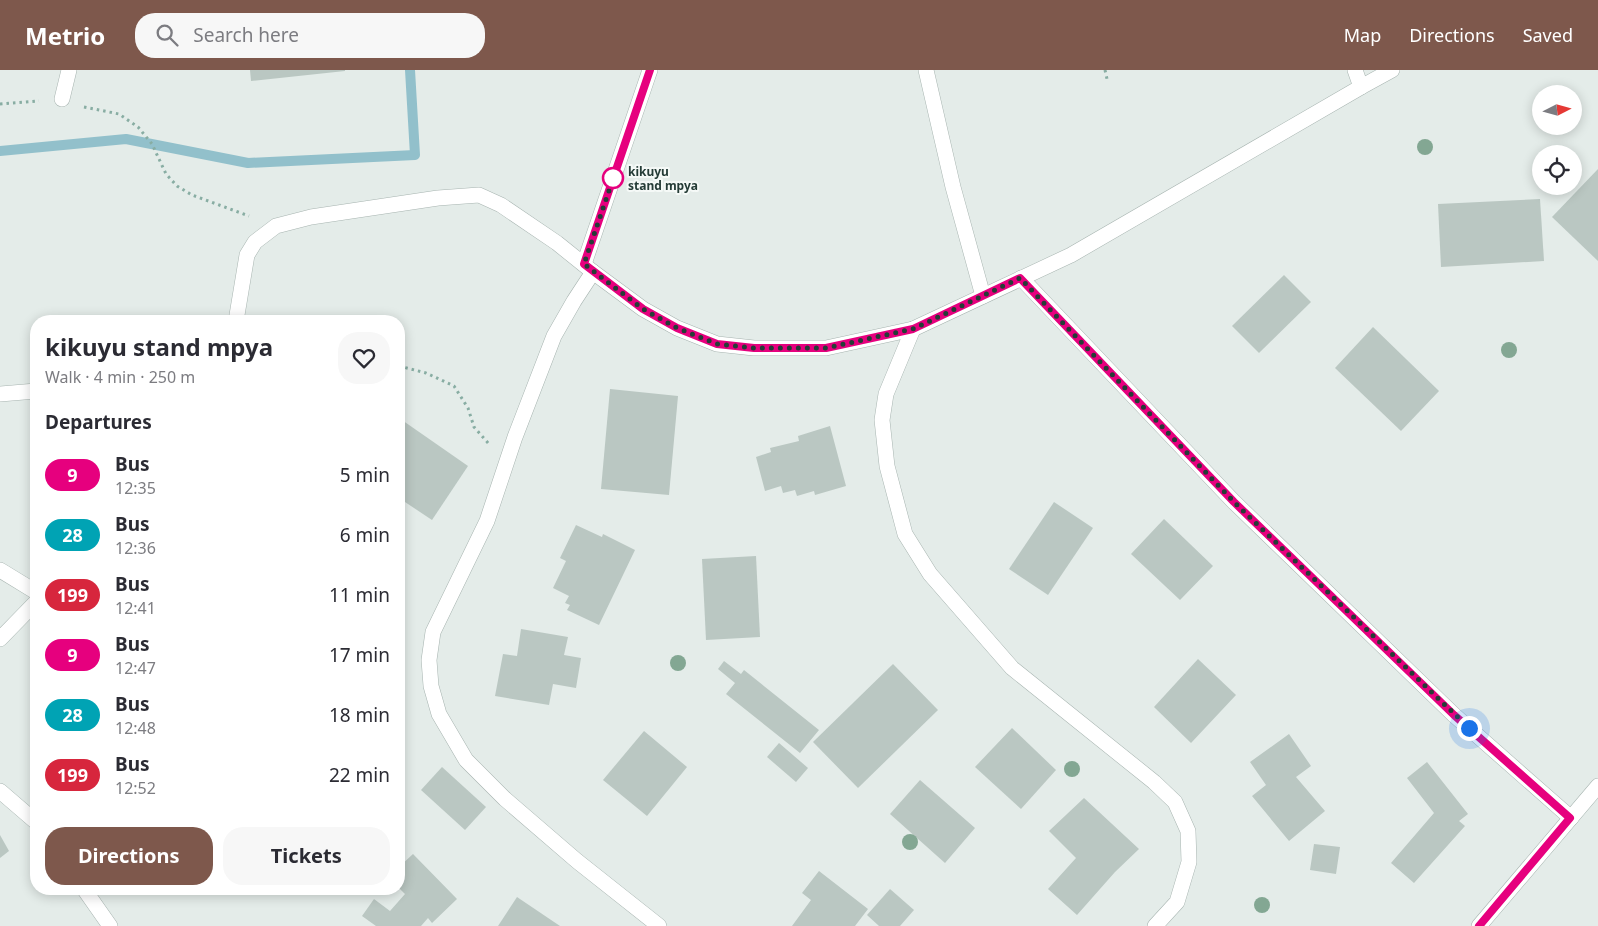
<!DOCTYPE html>
<html lang="en">
<head>
<meta charset="utf-8">
<style>
  :root { --surface:#fff; --page:#f7f7f7; --text:#2b2b33; --muted:#7c7c81; --accent:#7e584c }
  body { margin:0; font-family:"Noto Sans",sans-serif; background:var(--page); color:var(--text); height:100vh; display:flex; flex-direction:column; font-size:19px; white-space:nowrap }
  * { box-sizing:border-box; margin:0 }
  p { font-size:16px; color:var(--muted) }
  .icon { flex:none; width:28px; height:28px; fill:none; stroke:currentColor; stroke-width:2; stroke-linecap:round; stroke-linejoin:round }
  .map { position:relative; flex:1; overflow:hidden }
  .drawer { position:absolute; left:30px; top:245px; width:375px; height:580px; display:flex; flex-direction:column; background:var(--surface); border-radius:20px; box-shadow:0 2px 12px #0003 }
  .drawer>* { flex:none }
  .badge { padding:0 10px; border-radius:16px; font-size:18px; line-height:32px }
  .needle { width:32px; rotate:84deg }
  .fabs { position:absolute; left:1532px; top:15px; display:grid; gap:10px }
  .fabs a { display:grid; place-items:center; width:50px; height:50px; border-radius:50%; background:var(--surface); box-shadow:0 2px 12px #0003; font-size:25px }
  .you { position:absolute; width:25px; height:25px; margin:-12px; border:4px solid #fff; border-radius:50%; background:#1a73e8; box-shadow:0 0 0 8px #1a73e833 }
  .map>.badge { position:absolute; translate:-50% -50%; box-shadow:0 0 0 2px #fff }
  h2 { padding:0 15px; font-size:19px; line-height:45px }
  .round { display:grid; place-items:center; flex:none; width:52px; height:52px; border-radius:20px; background:var(--page) }
  .headline { display:flex; align-items:center; justify-content:space-between; height:85px; padding:0 15px }
  h1 { font-size:24px; font-weight:700; line-height:38px }
  .primary-button { display:flex; gap:10px; margin-top:auto; padding:10px 15px }
  .primary-button a { flex:1; height:58px; border-radius:20px; background:var(--accent); color:#fff; font-size:20px; font-weight:700; line-height:58px; text-align:center }
  .primary-button a+a { background:var(--page); color:var(--text) }
  ul { padding:0; list-style:none }
  li { display:flex; align-items:center; gap:15px; height:60px; padding:0 15px }
  li div { flex:1 }
  li b { display:block; font-size:19px }
  li em { font-style:normal }
  li .badge { min-width:55px; font-weight:700; text-align:center }
  header { display:flex; align-items:center; gap:30px; box-sizing:border-box; height:70px; padding:0 25px; background:var(--accent); color:#fff }
  header strong { font-size:24px }
  nav { display:flex; gap:28px; margin-inline-start:auto; font-size:18px }
  .search { width:350px; height:45px; background:var(--page); display:flex; align-items:center; gap:12px; box-sizing:border-box; padding:0 18px; border-radius:20px; color:var(--muted); font-size:19px }
  .map>svg:first-child { display:block }
  .lines { fill:none; stroke-linecap:round; stroke-linejoin:round }
  .stream { stroke:#92c0cb; stroke-width:10 }
  .building { fill:#bac7c2 }
  .lane-casing { stroke:#a7b4b0; stroke-width:16 }
  .street-casing { stroke:#a7b4b0; stroke-width:16 }
  .path { stroke:#88ada3; stroke-width:3; stroke-dasharray:2.5 4; stroke-linecap:butt }
  .lane { stroke:#fff; stroke-width:15 }
  .street { stroke:#fff; stroke-width:15 }
  .tree { fill:#83a793 }
  .line-casing { stroke:#fff; stroke-width:11 }
  .line { stroke:#e6007e; stroke-width:8 }
  .walk { stroke:#253c37; stroke-width:5; stroke-dasharray:0 9 }
  .stop-dot { fill:#fff; stroke:#e6007e; stroke-width:2.5 }
  .labels { text-anchor:middle; dominant-baseline:central; stroke-width:4; stroke-linejoin:round; paint-order:stroke }
  .stop-label { font-size:12px; font-weight:bold; fill:#253c37; stroke:#f5f9f7; text-anchor:start }
</style>
</head>
<body>
<header>
<strong>Metrio</strong>
<div class="search"><svg class="icon" aria-label="search" viewBox="0 0 24 24"><circle cx="10" cy="10" r="6"/><path d="M15 15l6 6"/></svg>Search here</div>
<nav><a>Map</a><a>Directions</a><a>Saved</a></nav>
</header>
<div class="map">
<svg width="1598" height="856" viewBox="0 0 1598 856">
  <rect width="100%" height="100%" fill="#e4ece9"/>
  <g class="lines">
    <path class="stream" d="M0 81 126 69 248 93 415 85 410 0"/>
  </g>
  <g class="building">
    <path d="M250 0H345V1L251 11Z"/>
    <path d="M1598 99V191L1552 147Z"/>
    <path d="M1540 129 1544 191 1441 197 1438 134Z"/>
    <path d="M1284 205 1311 232 1259 283 1232 256Z"/>
    <path d="M1373 257 1439 321 1401 361 1335 298Z"/>
    <path d="M610 319 678 326 669 425 601 419Z"/>
    <path d="M399 348 468 396 432 450 399 428Z"/>
    <path d="M830 356 846 416 815 425 814 421 797 426 795 420 783 423 781 416 765 421 756 387 771 382 770 378 799 371 798 366Z"/>
    <path d="M1054 432 1093 458 1048 525 1009 499Z"/>
    <path d="M1164 449 1213 496 1180 530 1131 484Z"/>
    <path d="M576 455 602 467 603 464 635 480 599 555 567 540 570 535 565 533 569 526 553 518 566 491 560 488Z"/>
    <path d="M756 486 760 567 706 570 702 489Z"/>
    <path d="M521 559 568 567 564 585 581 588 576 618 553 614 549 635 495 626 503 584 517 586Z"/>
    <path d="M1198 589 1236 625 1191 673 1154 637Z"/>
    <path d="M724 591 741 604 744 600 819 660 800 683 726 624 735 613 718 599Z"/>
    <path d="M893 594 938 640 858 718 813 672Z"/>
    <path d="M1012 658 1056 700 1021 739 975 697Z"/>
    <path d="M644 661 687 697 647 746 603 710Z"/>
    <path d="M1289 664 1311 696 1296 707 1325 741 1289 771 1252 726 1266 715 1250 692Z"/>
    <path d="M779 673 808 698 796 712 767 687Z"/>
    <path d="M1427 692 1468 744 1459 751 1465 756 1414 813 1391 793 1434 743 1407 708Z"/>
    <path d="M442 697 486 737 465 760 421 720Z"/>
    <path d="M920 710 975 758 945 793 890 744Z"/>
    <path d="M1084 728 1139 779 1115 802 1077 845 1048 819 1076 788 1049 761Z"/>
    <path d="M0 765 9 781 0 788Z"/>
    <path d="M1314 774 1340 777 1336 804 1310 800Z"/>
    <path d="M413 784 457 829 432 853 428 848 421 856H376L362 846 374 829 390 841 405 824 399 818V797Z"/>
    <path d="M819 801 868 839 855 856H792L811 830 802 823Z"/>
    <path d="M890 819 914 840 900 856H879L867 845Z"/>
    <path d="M517 827 560 856H498Z"/>
  </g>
  <g class="lines">
    <g class="lane-casing">
      <g id="lane">
        <path d="M926 0 953 117 983 226"/>
        <path d="M1355 0 1361 17"/>
        <path d="M584 194 650 0"/>
      </g>
    </g>
    <g class="street-casing">
      <g id="street">
        <path d="M62 29 69 0"/>
        <path d="M593 202 574 231 554 266 515 367 487 451 433 562 429 590 431 616 439 644 466 690 505 729 577 791 659 856"/>
        <path d="M1021 208 1234 432 1454 645 1571 748"/>
        <path d="M236 251 247 185 255 172 276 156 311 147 438 128 479 125 501 135 557 173 593 202 643 239 677 258 717 274 754 278H826L913 259 1071 185 1361 17 1392 0"/>
        <path d="M913 259 886 324 882 350 887 396 905 464 930 504 1012 598 1154 712 1175 732 1188 761 1189 792 1177 832 1155 856"/>
        <path d="M0 324 36 321"/>
        <path d="M0 500 36 522"/>
        <path d="M0 569 36 532"/>
        <path d="M0 721 36 752"/>
        <path d="M84 819 110 856"/>
        <path d="M1479 856 1598 716"/>
      </g>
    </g>
    <g class="path">
      <path d="M1105 0 1107 9"/>
      <path d="M0 34 39 31"/>
      <path d="M84 37 119 44 138 57 152 74 166 104 177 116 192 125 249 146"/>
      <path d="M399 296 426 303 454 316 468 338 474 357 489 374"/>
    </g>
    <use href="#lane" class="lane"/>
    <use href="#street" class="street"/>
  </g>
  <g class="tree">
    <circle cx="1425" cy="77" r="8"/>
    <circle cx="1509" cy="280" r="8"/>
    <circle cx="678" cy="593" r="8"/>
    <circle cx="1072" cy="699" r="8"/>
    <circle cx="910" cy="772" r="8"/>
    <circle cx="1262" cy="835" r="8"/>
  </g>
  <g class="lines">
    <g class="line-casing">
      <path id="line" d="M650 0 584 194 643 239 677 258 717 274 754 278H826L913 259 1020 208 1234 432 1454 645 1570 748 1479 856"/>
    </g>
    <use href="#line" class="line"/>
    <path class="walk" d="M613 108 614 106 584 194 643 239 677 258 717 274 754 278H826L913 259 1020 208 1234 432 1469 658"/>
  </g>
  <circle class="stop-dot" cx="613" cy="108" r="10"/>
  <g class="labels">
    <g class="stop-label">
      <text x="628" y="101">kikuyu<tspan x="628" dy="14">stand mpya</tspan></text>
    </g>
  </g>
</svg>
<div class="fabs">
<a><svg class="needle" viewBox="-14 -14 28 28"><path d="M0-13l5 13h-10z" fill="#e53935"/><path d="M0 13l5-13h-10z" fill="#7c7c81"/></svg></a>
<a><svg class="icon" aria-label="locate" viewBox="0 0 24 24"><circle cx="12" cy="12" r="6"/><path d="M12 2v4M12 18v4M2 12h4M18 12h4"/></svg></a>
</div>
<div class="you" style="left:1469px;top:658px"></div>
<section class="drawer">
<div class="headline"><div><h1>kikuyu stand mpya</h1><p>Walk · 4 min · 250 m</p></div><a class="round"><svg class="icon" aria-label="heart" viewBox="0 0 24 24"><path d="M12 20l-8-8c-3-5 5-10 8-4 3-6 11-1 8 4z"/></svg></a></div>
<h2>Departures</h2>
<ul>
<li><span class="badge" style="background:#e6007e;color:#fff">9</span><div><b>Bus</b><p>12:35</p></div><em>5 min</em></li>
<li><span class="badge" style="background:#00a3b4;color:#fff">28</span><div><b>Bus</b><p>12:36</p></div><em>6 min</em></li>
<li><span class="badge" style="background:#d7263d;color:#fff">199</span><div><b>Bus</b><p>12:41</p></div><em>11 min</em></li>
<li><span class="badge" style="background:#e6007e;color:#fff">9</span><div><b>Bus</b><p>12:47</p></div><em>17 min</em></li>
<li><span class="badge" style="background:#00a3b4;color:#fff">28</span><div><b>Bus</b><p>12:48</p></div><em>18 min</em></li>
<li><span class="badge" style="background:#d7263d;color:#fff">199</span><div><b>Bus</b><p>12:52</p></div><em>22 min</em></li>
</ul>
<div class="primary-button"><a>Directions</a><a>Tickets</a></div>
</section>
</div>
</body>
</html>
